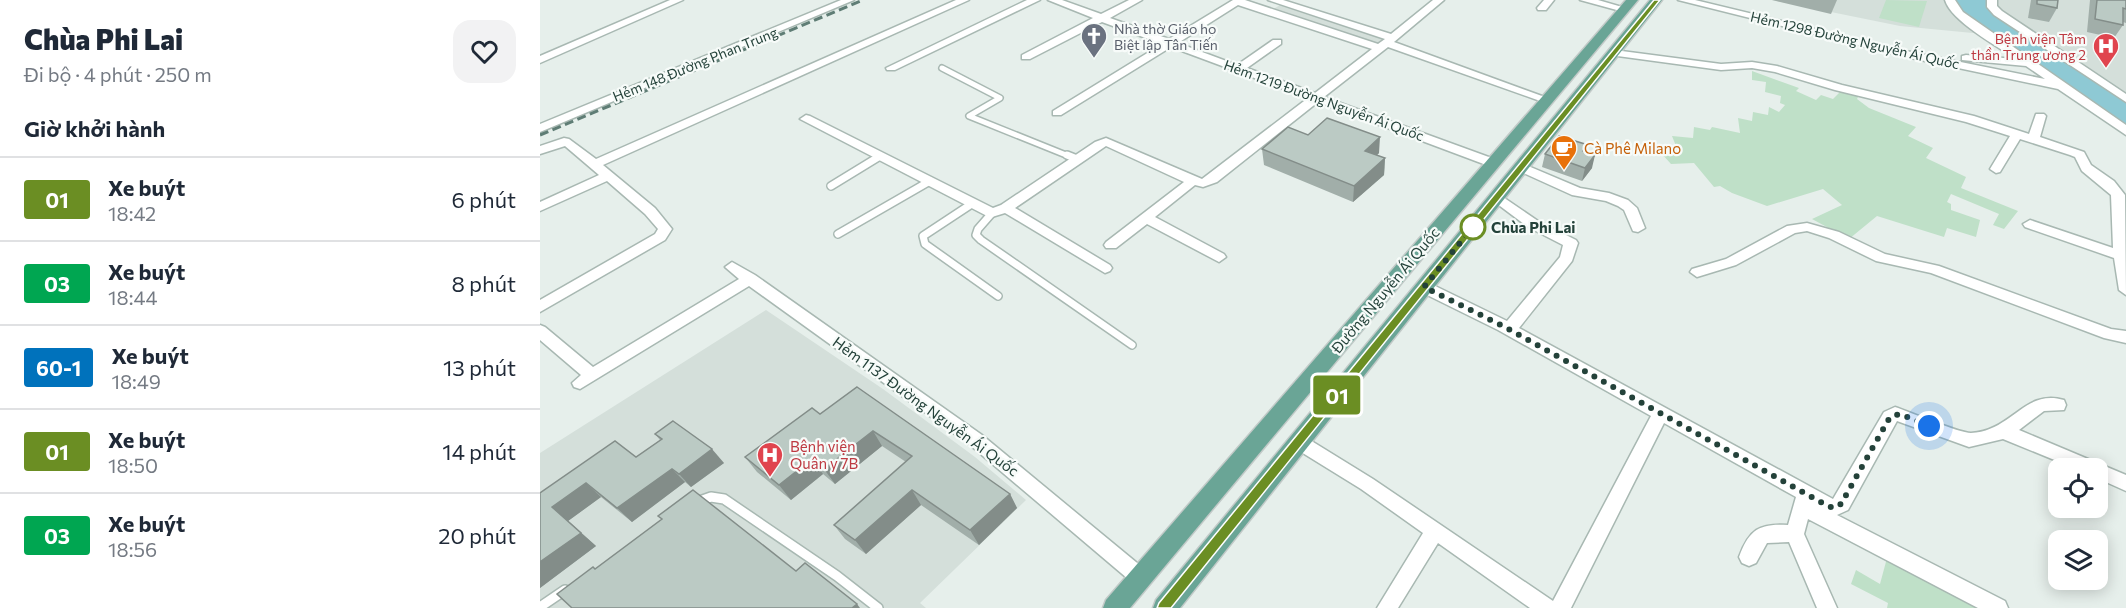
<!DOCTYPE html>
<html lang="vi">
<head>
<meta charset="utf-8">
<style>
  :root { --surface:#fff; --page:#f2f2f3; --text:#1f2937; --muted:#747a83; --line:#e0e1e3 }
  body { margin:0; font-family:Commissioner,sans-serif; background:var(--page); color:var(--text); height:100vh; display:flex; flex-direction:column; font-size:22px; white-space:nowrap }
  * { box-sizing:border-box; margin:0 }
  p { font-size:20px; color:var(--muted) }
  .icon { flex:none; width:33px; height:33px; fill:none; stroke:currentColor; stroke-width:2; stroke-linecap:round; stroke-linejoin:round }
  .map { position:relative; flex:1; overflow:hidden }
  .side { display:flex; flex-direction:column; background:var(--surface); width:540px }
  .side>* { flex:none }
  .badge { padding:0 12px; border-radius:4px; font-size:21px; line-height:39px }
  .controls { position:absolute; left:1508px; top:458px; display:grid; gap:12px }
  .controls a { display:grid; place-items:center; width:60px; height:60px; border-radius:12px; background:var(--surface); box-shadow:0 3px 15px #0003; font-size:30px }
  .you { position:absolute; width:30px; height:30px; margin:-15px; border:4px solid #fff; border-radius:50%; background:#1a73e8; box-shadow:0 0 0 9px #1a73e833 }
  .map>.badge { position:absolute; translate:-50% -50%; box-shadow:0 0 0 3px #fff }
  h2 { padding:0 24px; font-size:22px; line-height:54px }
  .round { display:grid; place-items:center; flex:none; width:63px; height:63px; border-radius:18px; background:var(--page) }
  .summary { display:flex; align-items:center; justify-content:space-between; height:102px; padding:0 24px }
  h1 { font-size:28px; font-weight:800; line-height:45px }
  ul { padding:0; list-style:none }
  li { display:flex; align-items:center; gap:18px; height:84px; padding:0 24px; border-top:2px solid var(--line) }
  li div { flex:1 }
  li b { display:block; font-size:22px }
  li em { font-style:normal }
  li .badge { min-width:66px; font-weight:700; text-align:center }
  main { display:flex; flex:1; min-height:0 }
  .map>svg:first-child { display:block }
  .built { fill:#d4dfda }
  .green { fill:#bfe0c8 }
  .water { fill:#8ec9d4 }
  .lines { fill:none; stroke-linecap:round; stroke-linejoin:round }
  .service-far2-casing { stroke:#a8b8b2; stroke-width:8 }
  .service-far1-casing { stroke:#a8b8b2; stroke-width:10 }
  .service-casing { stroke:#a8b8b2; stroke-width:12 }
  .minor-casing { stroke:#a8b8b2; stroke-width:3 }
  .primary-casing { stroke:#c2cac8; stroke-width:3 }
  .service-far2 { stroke:#fff; stroke-width:5 }
  .service-far1 { stroke:#fff; stroke-width:7 }
  .service { stroke:#fff; stroke-width:9 }
  .minor { fill:#fff; fill-rule:evenodd }
  .primary { fill:#6aa596; fill-rule:evenodd }
  .rail { stroke:#5f7d75; stroke-width:3; stroke-dasharray:9 4.5; stroke-linecap:butt }
  .wall { fill:#a1aea9 }
  .shaded-wall { fill:#838d89 }
  .building { fill:#bbcac4; stroke:#838d89; stroke-width:1.5 }
  .line { fill:#6b8e23; stroke:#fff; stroke-width:1.5 }
  .walk { stroke:#24423a; stroke-width:6; stroke-dasharray:0 10.8 }
  .stop-dot { fill:#fff; stroke:#6b8e23; stroke-width:3 }
  .labels { text-anchor:middle; dominant-baseline:central; stroke-width:4.5; stroke-linejoin:round; paint-order:stroke }
  .far-worship-label { font-size:14px; fill:#5b616d; stroke:#f7fbf9; text-anchor:start }
  .far-health-label { font-size:14px; fill:#be3a42; stroke:#f7fbf9; text-anchor:end }
  .far-street-label { font-size:14px; fill:#24423a; stroke:#f7fbf9 }
  .food-label { font-size:15px; fill:#c56008; stroke:#f7fbf9; text-anchor:start }
  .stop-label { font-size:15px; font-weight:bold; fill:#24423a; stroke:#f7fbf9; text-anchor:start }
  .street-label { font-size:15px; fill:#24423a; stroke:#f7fbf9 }
  .health-label { font-size:15px; fill:#be3a42; stroke:#f7fbf9; text-anchor:start }
</style>
</head>
<body>
<main>
<section class="side">
<div class="summary"><div><h1>Chùa Phi Lai</h1><p>Đi bộ · 4 phút · 250 m</p></div><a class="round"><svg class="icon" aria-label="heart" viewBox="0 0 24 24"><path d="M12 20l-8-8c-3-5 5-10 8-4 3-6 11-1 8 4z"/></svg></a></div>
<h2>Giờ khởi hành</h2>
<ul>
<li><span class="badge" style="background:#6b8e23;color:#fff">01</span><div><b>Xe buýt</b><p>18:42</p></div><em>6 phút</em></li>
<li><span class="badge" style="background:#00a651;color:#fff">03</span><div><b>Xe buýt</b><p>18:44</p></div><em>8 phút</em></li>
<li><span class="badge" style="background:#0072bc;color:#fff">60-1</span><div><b>Xe buýt</b><p>18:49</p></div><em>13 phút</em></li>
<li><span class="badge" style="background:#6b8e23;color:#fff">01</span><div><b>Xe buýt</b><p>18:50</p></div><em>14 phút</em></li>
<li><span class="badge" style="background:#00a651;color:#fff">03</span><div><b>Xe buýt</b><p>18:56</p></div><em>20 phút</em></li>
</ul>
</section>
<div class="map">
<svg width="1586" height="608" viewBox="0 0 1586 608">
  <rect width="100%" height="100%" fill="#e6efeb"/>
  <g class="built">
    <path d="M1232 0H1586V96L1510 45 1443 34 1360 26Z"/>
    <path d="M740 5 847 38 839 45 732 10Z"/>
    <path d="M226 310 343 389 435 457 486 500 380 603 386 608H0V453Z"/>
  </g>
  <g class="green">
    <path d="M1346 0 1387 1 1379 27 1339 18Z"/>
    <path d="M1212 71 1259 88 1256 91 1276 100 1281 95 1293 99 1301 91 1319 95 1317 99 1329 108 1376 127 1368 136 1393 148 1386 158 1426 177 1421 188 1478 211 1464 229 1453 225 1459 214 1411 194 1407 202 1411 204V210L1440 220 1436 237 1407 228 1404 237 1337 216 1309 239 1272 219 1302 205 1283 189 1227 206 1192 193 1180 186 1174 187 1154 163 1131 164 1122 154H1131L1127 146H1136L1132 136 1153 138 1154 127 1170 130 1172 127 1200 133 1198 118 1212 121 1213 112 1228 115 1229 107 1239 112 1245 105 1240 103 1241 96 1225 92 1226 82 1212 80Z"/>
    <path d="M1347 558 1444 608H1347L1348 603 1311 584 1316 570 1340 584Z"/>
  </g>
  <path class="water" d="M1414 0H1447L1459 17 1586 102V127L1423 14Z"/>
  <g class="lines">
    <g class="service-far2-casing">
      <path id="service-far2" d="M402 68 460 98 429 116 531 157"/>
    </g>
    <g class="service-far1-casing">
      <g id="service-far1">
        <path d="M527 155 537 159"/>
        <path d="M291 186 340 156"/>
        <path d="M433 203 383 236 385 244 458 296"/>
        <path d="M452 213 438 229 436 235 441 240 592 345"/>
        <path d="M298 234 390 181"/>
      </g>
    </g>
    <g class="service-casing">
      <g id="service">
        <path d="M157 502 171 497 184 499 297 576 338 608"/>
        <path d="M0 607 25 590"/>
      </g>
    </g>
    <g class="minor-casing">
      <g id="minor">
        <path d="M130 0H143L0 63V56Z"/>
        <path d="M301 0H314L0 132V124Z"/>
        <path d="M416 0H429L63 165 115 208 132 229 125 240 0 312V300L115 234 118 229 105 214 67 181 0 211V202L59 175 25 146 0 154V146L24 138 29 139 56 159Z"/>
        <path d="M487 0H500L355 70H347L346 68Z"/>
        <path d="M508 0H522L561 14 589 0H602L570 18 629 39 693 0H705L838 44 845 39 728 0H743L851 34 893 0H904L854 42 1013 100 1007 103 1003 102 848 47 784 97 957 160 959 163 957 166H949L778 102 677 182 663 187 655 185 615 217 684 254 686 257 679 262 607 224 576 248H566L564 245 566 242 644 182 566 146 475 208 570 265 572 268 570 271 565 273 465 213 452 217 447 216 260 119 266 115 270 116 453 208 461 205 555 142 566 138 662 179 768 98 631 47 521 115H513V111L622 44 562 22 490 59H482V55L553 18ZM698 5 832 49 775 93 707 68 741 44V40H733L697 65 638 43Z"/>
        <path d="M1004 0H1014L1006 10H998L997 8Z"/>
        <path d="M1040 0H1058L1089 9 1084 12Z"/>
        <path d="M1138 0H1155L1366 51 1505 79 1486 66 1422 60V56L1426 55 1476 59C1457 46 1411 21 1405 0H1415L1423 12 1586 125V135L1518 89 1366 57Z"/>
        <path d="M1447 0H1457V6L1462 11 1586 94V102L1454 15 1447 7Z"/>
        <path d="M1074 50 1181 64 1212 62 1237 66 1302 85 1434 116 1489 134 1496 114H1504L1506 116 1500 137 1544 152 1551 165 1574 181 1585 195 1586 295 1579 290 1574 258 1485 227 1483 224 1490 220 1573 248 1571 195 1542 171 1535 157 1530 155 1480 139 1460 172 1456 173 1450 169 1470 136 1426 122 1295 90 1235 72 1212 68 1181 70 1070 55V51Z"/>
        <path d="M981 163 1040 188 1069 193 1088 200 1097 208 1105 228 1098 232 1093 231 1084 210 1078 206 1066 201 1032 195 977 170 975 167 977 164Z"/>
        <path d="M957 193 998 221 1036 240 1038 243 1032 261 979 328 1293 499 1344 412 1355 407C1370 412 1419 433 1431 433 1472 431 1485 388 1524 400L1526 405 1524 410 1504 411 1479 430 1586 475V491L1557 478V468H1534L1463 439 1429 447 1357 421 1308 510 1297 515 1465 601 1468 608H1438L1268 519 1264 534 1297 608H1277L1249 542 1227 543 1216 563 1209 566 1202 563 1199 557C1209 530 1219 523 1248 525L1256 497 1124 423 1031 608H990L898 543 858 608H837L883 533 821 489 753 447 750 442 753 437 759 435 765 437 833 479 1013 601 1111 416 958 330 879 291 877 287 879 283H889L967 321 1020 257 1023 245 988 227 952 200 950 197 952 194Z"/>
        <path d="M1267 223 1299 232 1345 254 1399 266 1571 329 1586 331V343L1564 338 1391 273 1336 261 1289 238 1267 231 1255 233 1196 265 1157 277 1150 272 1152 269 1186 259 1247 226Z"/>
        <path d="M192 262 215 275 442 435 608 572 611 578 608 584 601 587 594 584 430 445 209 286 40 389 34 387 32 383 41 375 0 340V325L5 327 53 367 199 279 185 267Z"/>
      </g>
    </g>
    <g class="primary-casing">
      <g id="primary">
        <path d="M1086 0H1098L590 608H563L566 600Z"/>
        <path d="M1110 0H1122L640 608H613L616 600Z"/>
      </g>
    </g>
    <use href="#service-far2" class="service-far2"/>
    <use href="#service-far1" class="service-far1"/>
    <use href="#service" class="service"/>
    <use href="#minor" class="minor"/>
    <use href="#primary" class="primary"/>
    <path class="rail" d="M0 135 323 0"/>
  </g>
  <g class="wall">
    <path d="M1232 0H1297L1291 14Z"/>
    <path d="M1491 0H1518L1517 8 1509 22 1488 18Z"/>
    <path d="M1550 0H1586V23L1583 22V25L1574 38 1547 32Z"/>
    <path d="M768 135 839 153 837 155 845 158 844 175 813 202 724 165 722 149Z"/>
    <path d="M1046 152 1052 168 1042 181 1002 167 1005 154Z"/>
    <path d="M317 387 470 494 477 508 439 545 381 505 326 554 305 539 294 525 366 462 342 446 295 484 283 474 251 500 217 472 205 457 280 414Z"/>
    <path d="M115 434 184 463 151 487 145 482 92 522 61 497 28 521 56 546 0 588V493L96 457 120 440Z"/>
  </g>
  <g class="shaded-wall">
    <path d="M840 137 839 153 825 167V151Z"/>
    <path d="M1055 155 1052 168 1042 181 1045 168Z"/>
    <path d="M845 158 844 175 813 202 814 186Z"/>
    <path d="M333 431 342 446 295 484 284 469Z"/>
    <path d="M172 449 184 463 151 487 139 474Z"/>
    <path d="M272 459 283 474 251 500 239 485Z"/>
    <path d="M132 469 145 482 92 522 77 508Z"/>
    <path d="M46 483 61 497 28 521 56 546 0 588V562L12 507Z"/>
    <path d="M372 490 381 505 326 554 315 540Z"/>
    <path d="M470 494 477 508 439 545 430 530Z"/>
    <path d="M317 604 320 608H312Z"/>
  </g>
  <g class="building">
    <path d="M1497 0H1518L1517 8 1497 4Z"/>
    <path d="M1557 0H1586V9L1583 8V25L1555 19Z"/>
    <path d="M787 118 840 137 825 151 845 158 814 186 722 149 748 127 768 135Z"/>
    <path d="M1019 136 1048 145 1043 151 1055 155 1045 168 1005 154Z"/>
    <path d="M317 387 470 494 430 530 372 490 315 540 294 525 372 456 333 431 284 469 272 459 239 485 205 457 272 408 280 414Z"/>
    <path d="M133 421 172 449 139 474 132 469 77 508 46 483 12 507 41 533 0 562V493L75 441 96 457 122 439 115 434Z"/>
    <path d="M153 490 256 571 265 563 317 604 312 608H32L17 594 53 567 55 569 122 519 118 516Z"/>
  </g>
  <path class="line" d="M1114 0H1120L631 608H617L619 603Z"/>
  <g class="lines">
    <path class="walk" d="M933 227 884 287 963 326 1288 506 1294 508 1301 504 1350 417 1360 414 1389 426"/>
  </g>
  <defs>
    <g id="church-pin" transform="scale(1.35)"><path d="M0 17L-7.5 6A9.5 9.5 0 1 1 7.5 6Z" fill="#6b7280" stroke="#f7fbf9"/><path d="M-1.2-6h2.4v3.5h3.3v2.4h-3.3V6h-2.4V-.1h-3.3v-2.4h3.3Z" fill="#fff"/></g>
    <g id="hospital-pin" transform="scale(1.35)"><path d="M0 17L-7.5 6A9.5 9.5 0 1 1 7.5 6Z" fill="#e0444e" stroke="#f7fbf9"/><path d="M-5-5h3v3.5h4V-5h3V5h-3V1.5h-4V5h-3Z" fill="#fff"/></g>
    <g id="cafe-pin" transform="scale(1.35)"><path d="M0 17L-7.5 6A9.5 9.5 0 1 1 7.5 6Z" fill="#e8710a" stroke="#f7fbf9"/><path d="M-5.5-4.5H6V0H3Q3 3.5 0 3.5H-2.5Q-5.5 3.5-5.5 0ZM3-3.2v2h1.7v-2ZM-6 4.5H4V6H-6Z" fill="#fff"/></g>
  </defs>
  <g fill-rule="evenodd">
    <use href="#church-pin" x="554" y="36"/>
    <use href="#hospital-pin" x="1566" y="46"/>
    <use href="#cafe-pin" x="1024" y="148"/>
    <use href="#hospital-pin" x="230" y="455"/>
  </g>
  <circle class="stop-dot" cx="933" cy="227" r="12"/>
  <g class="labels">
    <g class="far-worship-label">
      <text x="574" y="28">Nhà thờ Giáo họ<tspan x="574" dy="16">Biệt lập Tân Tiến</tspan></text>
    </g>
    <g class="far-health-label">
      <text x="1546" y="38">Bệnh viện Tâm<tspan x="1546" dy="16">thần Trung ương 2</tspan></text>
    </g>
    <g class="far-street-label">
      <text transform="translate(1315 40) rotate(13)">Hẻm 1298 Đường Nguyễn Ái Quốc</text>
      <text transform="translate(155 64) rotate(-22)">Hẻm 148 Đường Phan Trung</text>
      <text transform="translate(784 100) rotate(20)">Hẻm 1219 Đường Nguyễn Ái Quốc</text>
    </g>
    <g class="food-label">
      <text x="1044" y="148">Cà Phê Milano</text>
    </g>
    <g class="stop-label">
      <text x="951" y="227">Chùa Phi Lai</text>
    </g>
    <g class="street-label">
      <text transform="translate(845 290) rotate(-50)">Đường Nguyễn Ái Quốc</text>
      <text transform="translate(386 406) rotate(36)">Hẻm 1137 Đường Nguyễn Ái Quốc</text>
    </g>
    <g class="health-label">
      <text x="250" y="446">Bệnh viện<tspan x="250" dy="17">Quân y 7B</tspan></text>
    </g>
  </g>
</svg>
<div class="controls">
<a><svg class="icon" aria-label="locate" viewBox="0 0 24 24"><circle cx="12" cy="12" r="6"/><path d="M12 2v4M12 18v4M2 12h4M18 12h4"/></svg></a>
<a><svg class="icon" aria-label="layers" viewBox="0 0 24 24"><path d="M12 4l9 5-9 5-9-5zM3 14l9 5 9-5"/></svg></a>
</div>
<div class="you" style="left:1389px;top:426px"></div>
<b class="badge" style="left:797px;top:395px;background:#6b8e23;color:#fff">01</b>
</div>
</main>
</body>
</html>
